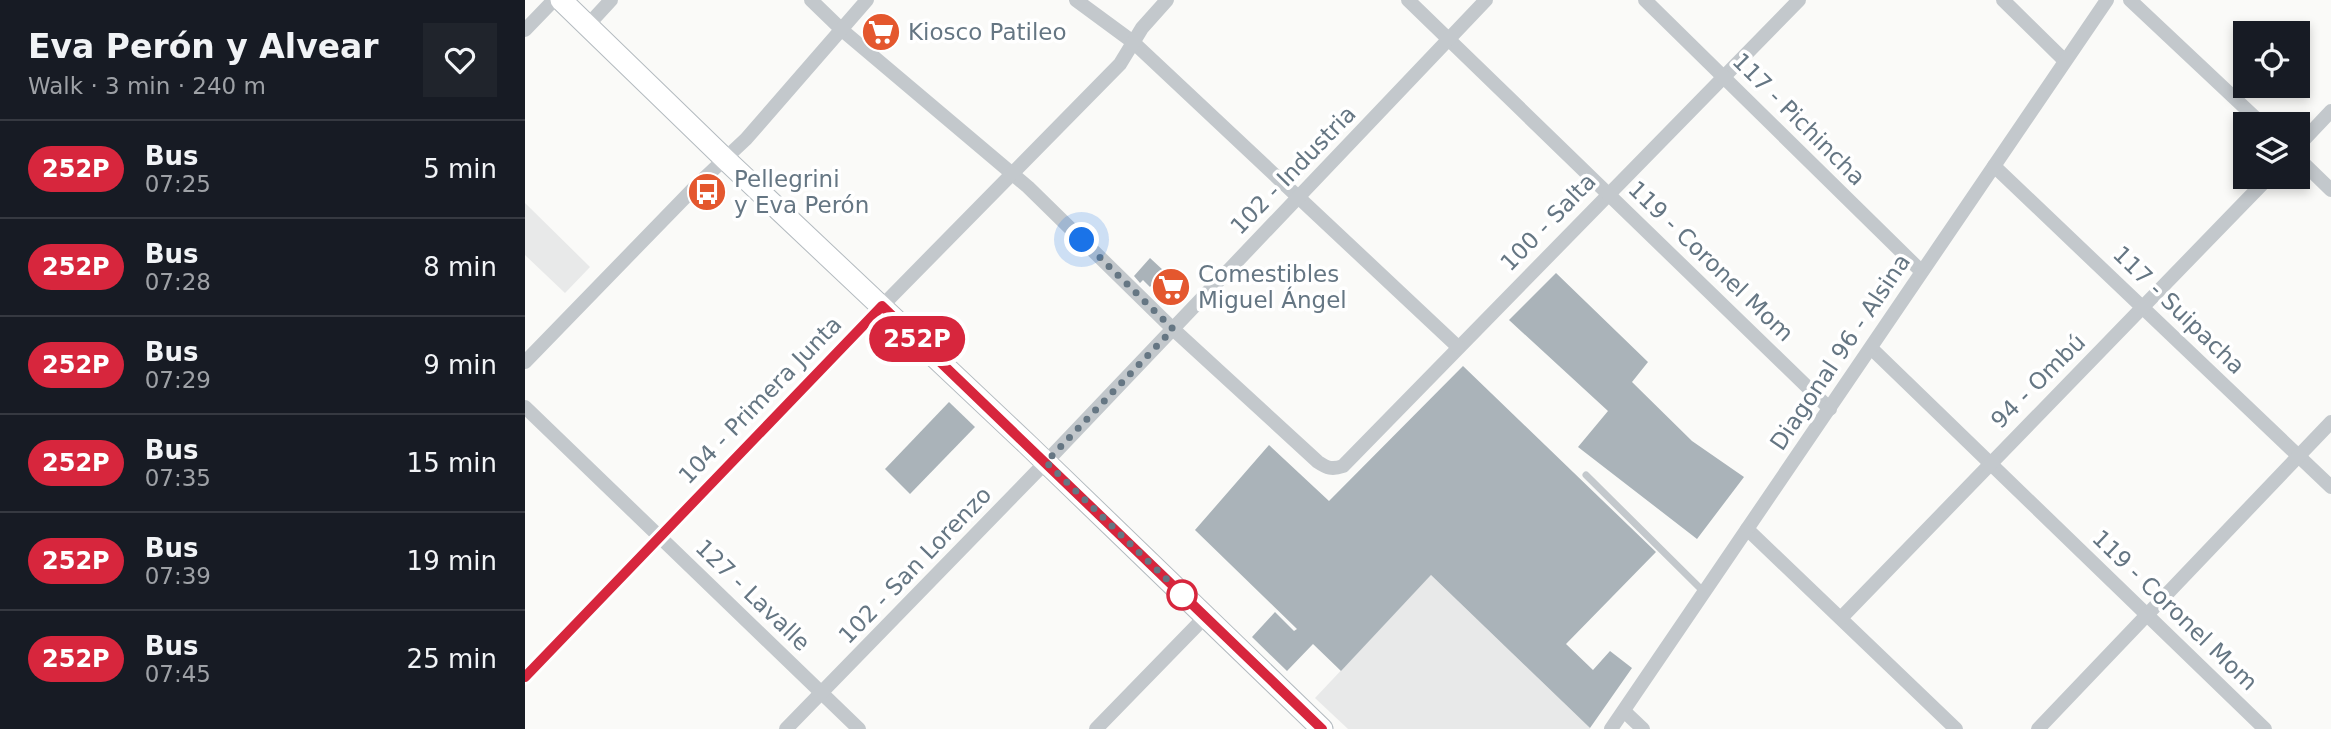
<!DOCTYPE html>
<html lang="en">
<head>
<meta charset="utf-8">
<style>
  :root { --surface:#171b24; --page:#20242c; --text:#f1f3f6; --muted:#9ea1a6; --line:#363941 }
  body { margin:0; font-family:"DejaVu Sans",sans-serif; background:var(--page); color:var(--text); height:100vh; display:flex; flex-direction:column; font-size:26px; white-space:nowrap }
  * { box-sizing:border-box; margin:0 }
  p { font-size:23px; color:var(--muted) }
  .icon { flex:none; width:38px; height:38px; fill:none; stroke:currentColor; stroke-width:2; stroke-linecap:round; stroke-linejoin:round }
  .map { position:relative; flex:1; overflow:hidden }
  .sheet { display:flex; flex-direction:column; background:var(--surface); width:525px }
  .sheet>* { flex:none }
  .badge { padding:0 14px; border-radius:23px; font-size:24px; line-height:46px }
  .buttons { position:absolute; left:1708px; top:21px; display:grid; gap:14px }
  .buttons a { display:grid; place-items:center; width:77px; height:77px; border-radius:0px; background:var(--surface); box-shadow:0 4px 10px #0003; font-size:35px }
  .you { position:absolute; width:35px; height:35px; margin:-18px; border:5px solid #fff; border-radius:50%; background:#1a73e8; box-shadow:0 0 0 10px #1a73e833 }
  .map>.badge { position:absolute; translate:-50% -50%; box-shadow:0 0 0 4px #fff }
  .round { display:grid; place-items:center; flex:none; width:74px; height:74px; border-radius:0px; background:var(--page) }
  .headline { display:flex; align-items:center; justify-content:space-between; height:119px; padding:0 28px }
  h1 { font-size:33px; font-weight:600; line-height:52px }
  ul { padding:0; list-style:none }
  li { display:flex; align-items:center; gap:21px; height:98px; padding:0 28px; border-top:2px solid var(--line) }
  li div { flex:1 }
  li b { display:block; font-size:26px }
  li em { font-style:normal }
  li .badge { min-width:77px; font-weight:700; text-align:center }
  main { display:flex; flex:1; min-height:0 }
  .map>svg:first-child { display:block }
  .built { fill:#e8e9e9 }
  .building { fill:#aab3b9 }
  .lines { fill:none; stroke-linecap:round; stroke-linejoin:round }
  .secondary-casing { stroke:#b3babf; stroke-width:23 }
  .lane { stroke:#c3c8cc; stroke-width:7 }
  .street { stroke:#c3c8cc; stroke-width:14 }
  .secondary { stroke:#fff; stroke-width:21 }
  .line-casing { stroke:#fff; stroke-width:16 }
  .line { stroke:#d7263d; stroke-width:10 }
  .walk { stroke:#657683; stroke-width:7; stroke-dasharray:0 12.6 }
  .stop-dot { fill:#fff; stroke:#d7263d; stroke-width:3.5 }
  .labels { text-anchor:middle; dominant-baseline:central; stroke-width:7; stroke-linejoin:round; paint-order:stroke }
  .poi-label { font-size:23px; fill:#657683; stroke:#fff; text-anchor:start }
  .street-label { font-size:23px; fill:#657683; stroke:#fff }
</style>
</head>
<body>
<main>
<section class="sheet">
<div class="headline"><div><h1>Eva Perón y Alvear</h1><p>Walk · 3 min · 240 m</p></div><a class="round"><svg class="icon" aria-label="heart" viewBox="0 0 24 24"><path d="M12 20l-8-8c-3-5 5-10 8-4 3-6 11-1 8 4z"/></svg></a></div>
<ul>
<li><span class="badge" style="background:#d7263d;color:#fff">252P</span><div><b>Bus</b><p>07:25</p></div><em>5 min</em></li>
<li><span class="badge" style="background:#d7263d;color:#fff">252P</span><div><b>Bus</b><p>07:28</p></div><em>8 min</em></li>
<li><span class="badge" style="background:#d7263d;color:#fff">252P</span><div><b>Bus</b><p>07:29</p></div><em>9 min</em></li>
<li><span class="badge" style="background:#d7263d;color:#fff">252P</span><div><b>Bus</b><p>07:35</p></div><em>15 min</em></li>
<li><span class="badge" style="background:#d7263d;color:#fff">252P</span><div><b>Bus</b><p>07:39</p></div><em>19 min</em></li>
<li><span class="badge" style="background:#d7263d;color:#fff">252P</span><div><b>Bus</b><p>07:45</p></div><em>25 min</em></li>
</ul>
</section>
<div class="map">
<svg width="1806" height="729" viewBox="0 0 1806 729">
  <rect width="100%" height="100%" fill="#fafaf8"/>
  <g class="built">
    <path d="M0 203 65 267 40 293 0 255Z"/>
    <path d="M906 575 1065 728V729H823L790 698Z"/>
  </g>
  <g class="building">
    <path d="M353 20 370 35 358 49 343 36 344 30Z"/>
    <path d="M625 258 639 271 625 287 618 280 615 283 609 276Z"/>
    <path d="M1031 273 1123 362 1107 382 1167 441 1219 477 1172 539 1053 447 1083 411 984 320Z"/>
    <path d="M645 280 661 294 651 304 649 302 645 307 630 297Z"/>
    <path d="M938 366 1131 552 1041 644 1068 670 1085 651 1107 668 1065 728 906 575 816 671 788 644 762 671 727 637 750 612 769 631 772 629 670 530 744 445 804 501Z"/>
    <path d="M424 402 450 427 385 494 360 469Z"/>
  </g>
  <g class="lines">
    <g class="secondary-casing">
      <path id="secondary" d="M36 0 200 159 502 444 797 729"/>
    </g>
    <path class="lane" d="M1061 475 1179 592"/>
    <g class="street">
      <path d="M286 0 317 30 503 187 648 329 793 462C802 468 807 470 818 466L1274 0"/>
      <path d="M551 0 608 42 933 347"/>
      <path d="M883 0 1305 409"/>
      <path d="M1120 0 1396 271"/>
      <path d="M1478 0 1539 60"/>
      <path d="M1605 0 1737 124"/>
      <path d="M63 25 86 0"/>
      <path d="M0 30 29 0"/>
      <path d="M1773 146 1806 111"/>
      <path d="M1773 158 1806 190"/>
      <path d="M1469 166 1806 487"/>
      <path d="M1346 348 1740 729"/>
      <path d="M0 362 173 184 221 139 342 0"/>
      <path d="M0 407 334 729"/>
      <path d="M1222 529 1431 729"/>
      <path d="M1316 618 1744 177"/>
      <path d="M0 677 357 306 595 64 617 28 642 0"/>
      <path d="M1099 711 1118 729"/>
      <path d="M261 729 521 462 961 0"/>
      <path d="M571 729 680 617"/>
      <path d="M1086 729 1582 0"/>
      <path d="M1513 729 1806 422"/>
    </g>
    <use href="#secondary" class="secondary"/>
  </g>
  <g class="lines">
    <g class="line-casing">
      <path id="line" d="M0 677 357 306 797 729"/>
    </g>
    <use href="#line" class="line"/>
    <path class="walk" d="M557 240 648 329 521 462 659 596 657 595"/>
  </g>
  <defs>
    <g id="supermarket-disc" transform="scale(2.0125)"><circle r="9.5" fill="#e4572e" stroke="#fff"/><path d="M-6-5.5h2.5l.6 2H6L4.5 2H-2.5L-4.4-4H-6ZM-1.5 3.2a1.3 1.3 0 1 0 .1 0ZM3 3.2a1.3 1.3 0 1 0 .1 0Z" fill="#fff"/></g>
    <g id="bus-disc" transform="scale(2.0125)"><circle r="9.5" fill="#e4572e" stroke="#fff"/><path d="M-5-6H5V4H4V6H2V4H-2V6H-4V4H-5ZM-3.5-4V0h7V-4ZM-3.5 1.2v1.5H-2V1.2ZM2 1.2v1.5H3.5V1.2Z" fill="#fff"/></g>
  </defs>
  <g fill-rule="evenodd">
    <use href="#supermarket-disc" x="356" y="32"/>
    <use href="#bus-disc" x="182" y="192"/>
    <use href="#supermarket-disc" x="646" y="287"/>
  </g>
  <circle class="stop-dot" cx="657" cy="595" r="14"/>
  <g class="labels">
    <g class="poi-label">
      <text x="383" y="32">Kiosco Patileo</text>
      <text x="209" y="179">Pellegrini<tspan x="209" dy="26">y Eva Perón</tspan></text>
      <text x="673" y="274">Comestibles<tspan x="673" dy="26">Miguel Ángel</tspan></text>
    </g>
    <g class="street-label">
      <text transform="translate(1274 119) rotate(45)">117 - Pichincha</text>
      <text transform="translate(768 170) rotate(-46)">102 - Industria</text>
      <text transform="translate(1023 222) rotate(-46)">100 - Salta</text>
      <text transform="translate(1186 261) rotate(44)">119 - Coronel Mom</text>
      <text transform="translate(1654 310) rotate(44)">117 - Suipacha</text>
      <text transform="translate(1315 352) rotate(-56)">Diagonal 96 - Alsina</text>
      <text transform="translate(1513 381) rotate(-45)">94 - Ombú</text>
      <text transform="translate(235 400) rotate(-46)">104 - Primera Junta</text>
      <text transform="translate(390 565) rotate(-46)">102 - San Lorenzo</text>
      <text transform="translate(228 595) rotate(44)">127 - Lavalle</text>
      <text transform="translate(1650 610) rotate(44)">119 - Coronel Mom</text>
    </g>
  </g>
</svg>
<div class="buttons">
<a><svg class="icon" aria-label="locate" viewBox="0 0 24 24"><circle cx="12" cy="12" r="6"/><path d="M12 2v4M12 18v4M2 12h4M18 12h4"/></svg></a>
<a><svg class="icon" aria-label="layers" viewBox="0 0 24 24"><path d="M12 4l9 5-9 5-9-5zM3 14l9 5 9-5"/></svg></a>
</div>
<div class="you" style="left:557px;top:240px"></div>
<b class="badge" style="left:392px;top:339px;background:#d7263d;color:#fff">252P</b>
</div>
</main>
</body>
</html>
